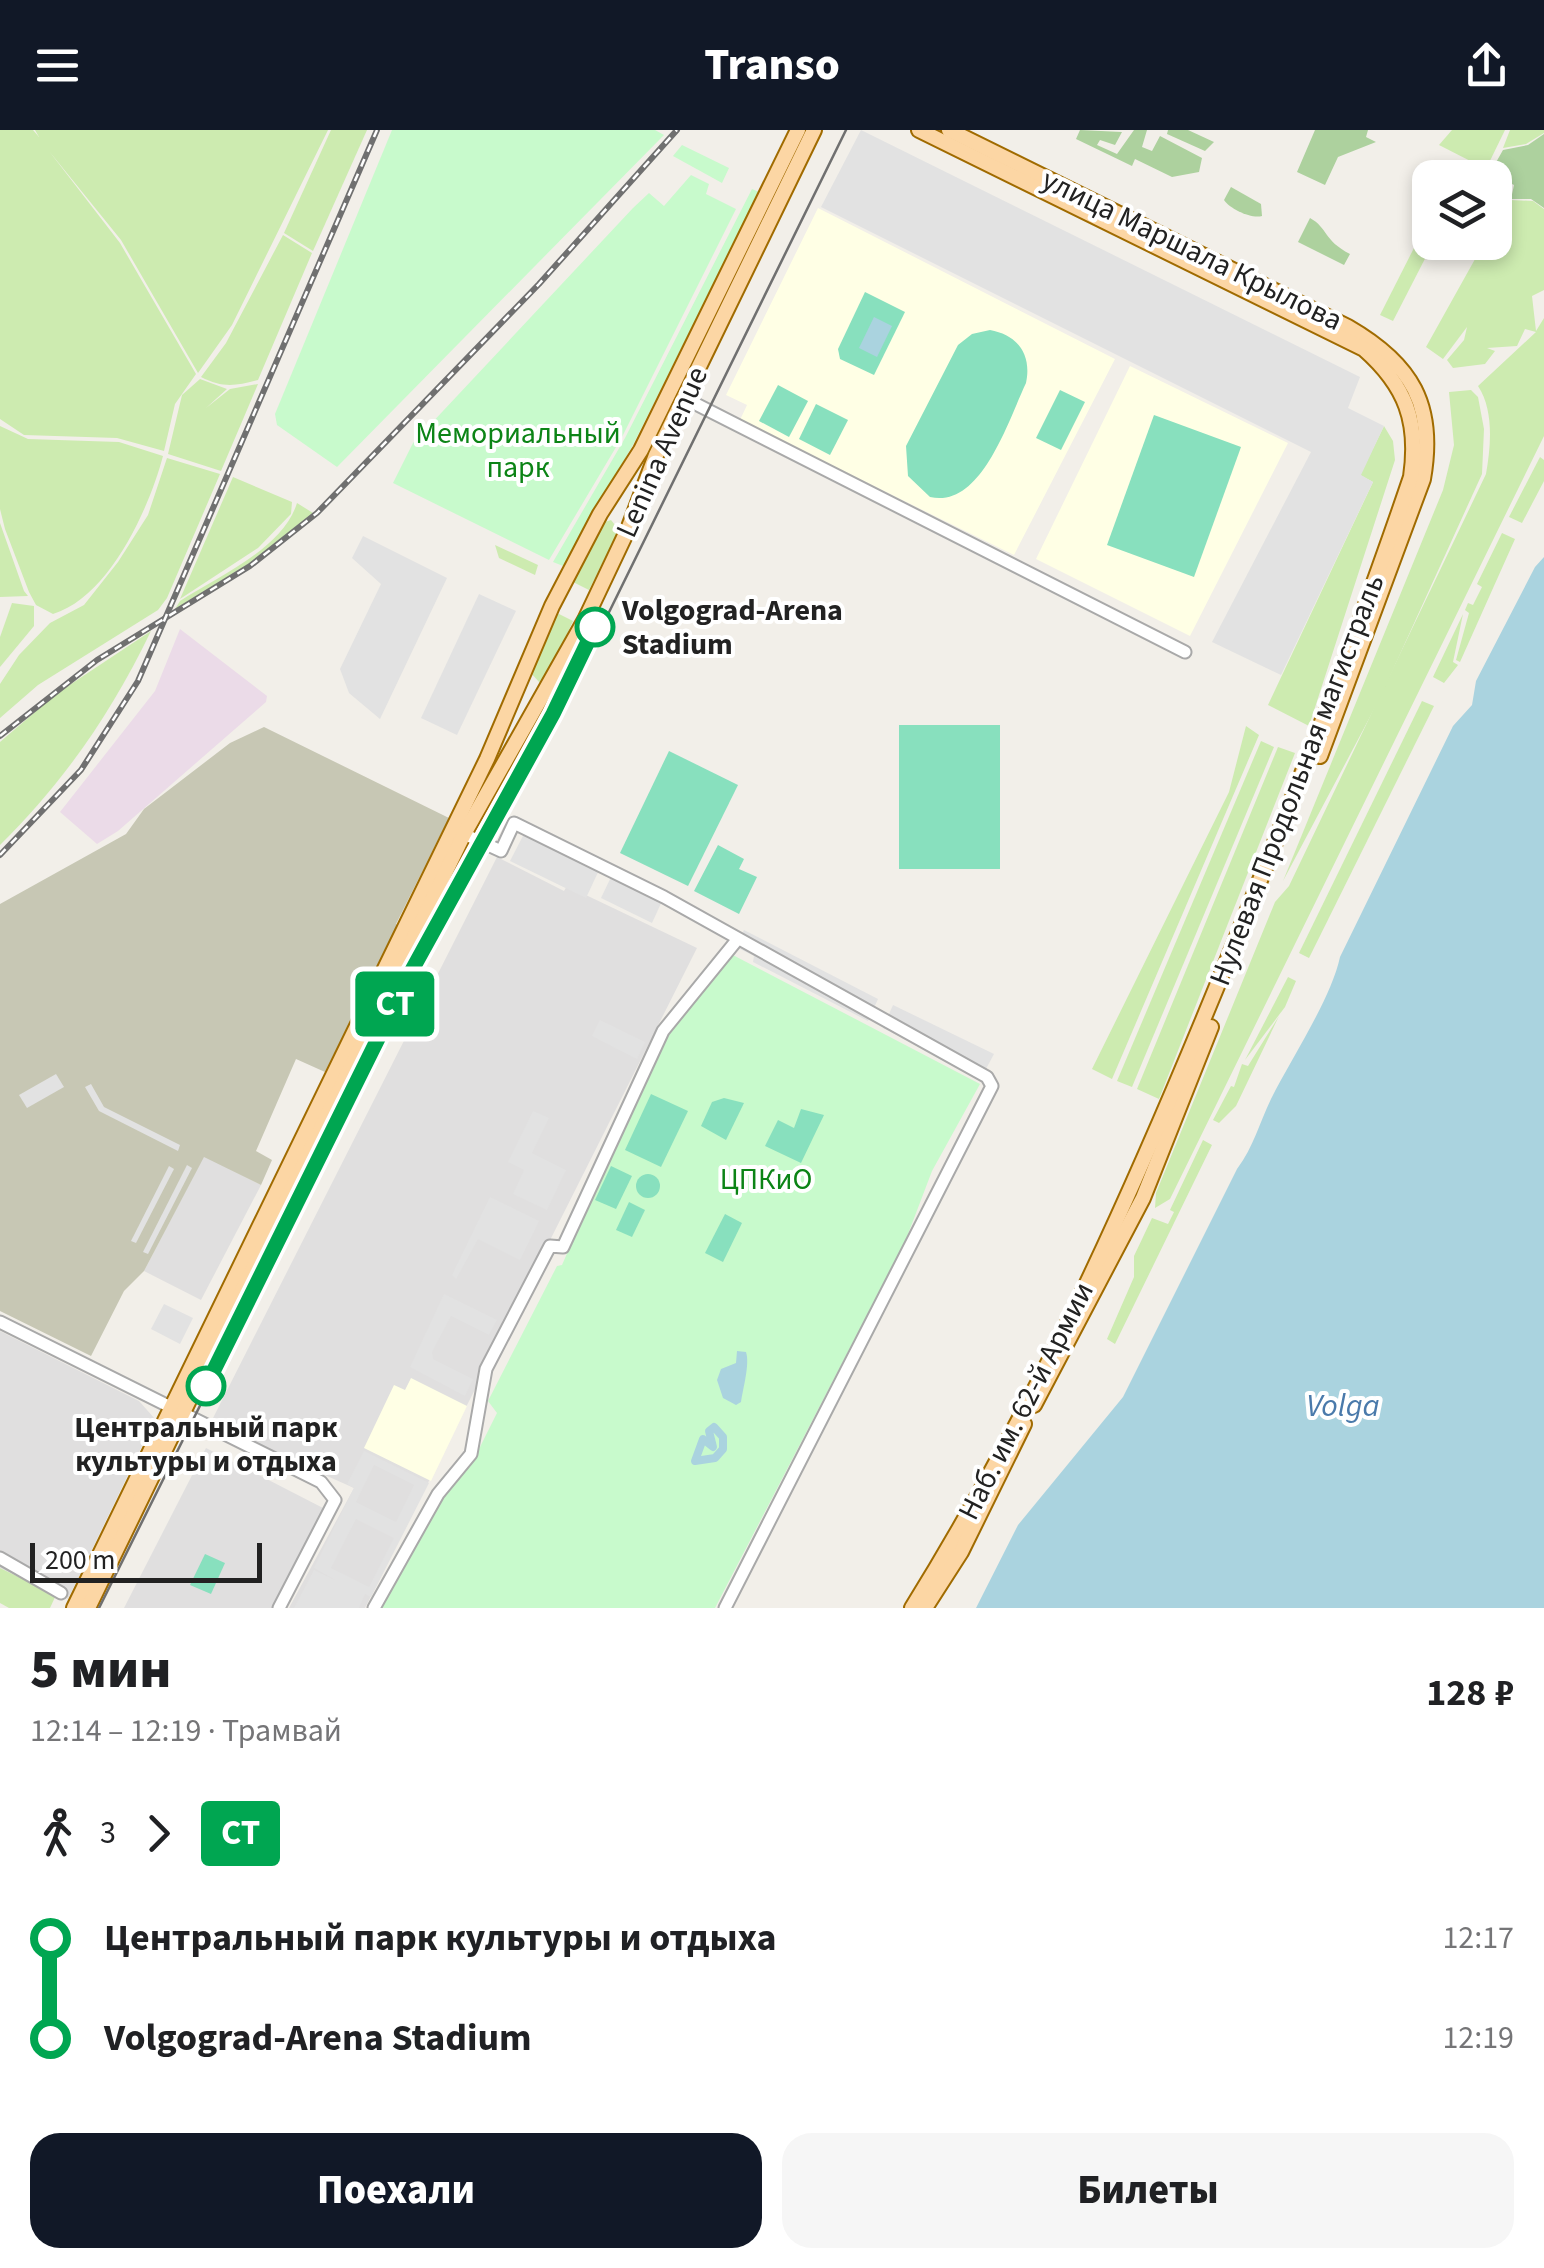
<!DOCTYPE html>
<html lang="ru">
<head>
<meta charset="utf-8">
<style>
  :root { --surface:#fff; --page:#f6f6f6; --text:#202124; --muted:#757577; --accent:#111827 }
  body { margin:0; font-family:"Source Sans 3",sans-serif; background:var(--page); color:var(--text); height:100vh; display:flex; flex-direction:column; font-size:38px; white-space:nowrap }
  * { box-sizing:border-box; margin:0 }
  p { font-size:32px; color:var(--muted) }
  .icon { flex:none; width:55px; height:55px; fill:none; stroke:currentColor; stroke-width:2; stroke-linecap:round; stroke-linejoin:round }
  .map { position:relative; height:1478px; overflow:hidden }
  .details { display:flex; flex-direction:column; background:var(--surface); flex:1 }
  .details>* { flex:none }
  .badge { padding:0 20px; border-radius:8px; font-size:35px; line-height:65px }
  .tools { position:absolute; left:1412px; top:30px; display:grid; gap:20px }
  .tools a { display:grid; place-items:center; width:100px; height:100px; border-radius:20px; background:var(--surface); box-shadow:0 5px 15px #0003; font-size:50px }
  .scale { position:absolute; left:30px; bottom:25px; width:232px; box-sizing:border-box; padding-left:10px; border:5px solid #222; border-top:0; font-size:28px; line-height:35px; white-space:nowrap; color:#222; -webkit-text-stroke:8px #fff; paint-order:stroke }
  .map>.badge { position:absolute; translate:-50% -50%; box-shadow:0 0 0 5px #fff }
  .legs { display:flex; align-items:center; gap:15px; height:110px; padding:0 30px; font-size:32px }
  .legs p { margin-inline-start:auto }
  .head { display:flex; align-items:center; justify-content:space-between; height:170px; padding:0 30px }
  h1 { font-size:55px; font-weight:800; line-height:75px }
  .cta { display:flex; gap:20px; margin-top:auto; padding:20px 30px }
  .cta a { flex:1; height:115px; border-radius:30px; background:var(--accent); color:#fff; font-size:40px; font-weight:800; line-height:115px; text-align:center }
  .cta a+a { background:var(--page); color:var(--text) }
  ul { padding:0 30px; list-style:none }
  li { display:flex; align-items:center; gap:35px; height:100px; font-size:38px }
  li i { display:grid; place-items:center; width:15px; height:100%; margin:0 12px; background:currentColor }
  li i::after { content:''; width:25px; height:25px; margin:-12px; border:8px solid; border-radius:50%; background:var(--surface) }
  li p { margin-inline-start:auto }
  li:first-child i { background:linear-gradient(#0000 50%,currentColor 0) }
  li:last-child i { background:linear-gradient(currentColor 50%,#0000 0) }
  header { display:flex; justify-content:space-between; align-items:center; height:130px; padding:0 30px; background:var(--accent); color:#fff; font-size:45px; font-weight:800 }
  .map>svg:first-child { display:block }
  .residential { fill:#e0dfdf }
  .industrial { fill:#ebdbe8 }
  .education { fill:#ffffe5 }
  .construction { fill:#c7c7b4 }
  .grass { fill:#cdebb0 }
  .forest { fill:#add19e }
  .park { fill:#c8facc }
  .pitch { fill:#88e0be }
  .parking { fill:#e2e2e2; fill-rule:evenodd }
  .water { fill:#aad3df }
  .lines { fill:none; stroke-linecap:round; stroke-linejoin:round }
  .canal { stroke:#aad3df; stroke-width:8 }
  .minor-casing { stroke:#a9a9a9; stroke-width:15 }
  .major-casing { stroke:#a06b00; stroke-width:18 }
  .minor { stroke:#fff; stroke-width:11 }
  .major { stroke:#fcd6a4; stroke-width:14 }
  .tram { stroke:#707070; stroke-width:2.5 }
  .rail-casing { stroke:#707070; stroke-width:6 }
  .rail { stroke:#fff; stroke-width:2.5; stroke-dasharray:8; stroke-linecap:butt }
  .line-1-casing { stroke:#fff; stroke-width:22 }
  .line-1 { stroke:#00a651; stroke-width:15 }
  .stop-1-dot { fill:#fff; stroke:#00a651; stroke-width:5 }
  .labels { text-anchor:middle; dominant-baseline:central; stroke-width:8; stroke-linejoin:round; paint-order:stroke }
  .street-label { font-size:30px; fill:#222; stroke:#fff }
  .park-label { font-size:30px; fill:#0c8416; stroke:#fff }
  .stop-label { font-size:30px; font-weight:bold; fill:#222; stroke:#fff; text-anchor:start }
  .water-label { font-size:32px; font-style:italic; fill:#4a7aab; stroke:#fff }
</style>
</head>
<body>
<header><svg class="icon" aria-label="menu" viewBox="0 0 24 24"><path d="M4 6h16M4 12h16M4 18h16"/></svg>Transo<svg class="icon" aria-label="share" viewBox="0 0 24 24"><path d="M12 15V3M7 8l5-5 5 5M5 13v7h14v-7"/></svg></header>
<div class="map">
<svg width="1544" height="1478" viewBox="0 0 1544 1478">
  <rect width="100%" height="100%" fill="#f2efe9"/>
  <g class="residential">
    <path d="M497 727 564 761 567 756 697 818 365 1478H289L354 1358 210 1294Z"/>
    <path d="M204 1026 261 1055 201 1170 144 1141Z"/>
    <path d="M0 1201 139 1271 155 1289 68 1469 0 1438Z"/>
    <path d="M206 1318 323 1378 272 1478H124Z"/>
  </g>
  <path class="industrial" d="M180 499 267 566 266 572 118 701 97 714 60 682 155 561Z"/>
  <g class="education">
    <path d="M818 78 1115 229 1014 425 740 290 747 275 726 265Z"/>
    <path d="M1130 236 1288 313 1190 506 1036 429Z"/>
    <path d="M411 1248 467 1276 431 1351 364 1318 394 1255 405 1260Z"/>
  </g>
  <path class="construction" d="M264 597 449 688 396 794 400 797 325 942 296 929 256 1021 272 1030 261 1055 204 1027 144 1141 124 1161 91 1226 0 1181V774L126 704 144 679 230 613Z"/>
  <g class="grass">
    <path d="M0 0H33L39 7 35 0H328L232 195 198 243 121 110 49 21 120 113 196 244 175 274 164 321 117 308 24 305 0 289Z"/>
    <path d="M331 0H367L313 121 284 103Z"/>
    <path d="M1452 0H1505L1486 39 1439 15Z"/>
    <path d="M1510 0H1544V3L1526 14 1503 18Z"/>
    <path d="M1506 70 1510 90 1506 102 1512 93 1510 70 1533 71 1544 79V160L1532 166 1536 201 1544 188V306L1170 1069 1155 1078 1156 1063 1275 772 1289 756 1486 344C1491 316 1494 280 1478 256L1536 202 1525 199 1517 216 1487 218 1495 221 1485 234 1453 238 1447 230 1464 210 1467 197 1443 229 1426 217 1484 113 1495 112V91Z"/>
    <path d="M283 105 312 123 258 250C236 256 222 258 201 247L226 213Z"/>
    <path d="M1418 110 1431 117 1393 191 1380 185Z"/>
    <path d="M200 249 227 259 206 278 230 259 258 254 221 341 168 324 182 265Z"/>
    <path d="M1471 260 1478 267 1484 299 1482 344 1380 568 1283 751 1443 360 1454 315 1449 262Z"/>
    <path d="M0 296 28 309 119 312 163 326C149 379 109 467 53 484L36 475 29 462 5 399 0 379Z"/>
    <path d="M1384 296 1393 311 1395 330 1309 596 1268 575 1373 352 1360 345Z"/>
    <path d="M1540 327 1544 330V351L1522 393 1509 387Z"/>
    <path d="M167 328 220 344 167 468 158 480 38 555 0 588V554L19 525 50 493 84 475 118 432 148 385Z"/>
    <path d="M233 347 292 372 291 384 258 418 180 469Z"/>
    <path d="M297 373 313 383 250 433 175 479 180 471C217 447 283 419 297 373Z"/>
    <path d="M611 390 619 400 589 460 573 452 602 393Z"/>
    <path d="M0 393 24 461 28 466 0 467Z"/>
    <path d="M1502 403 1515 409 1460 532 1456 530 1469 483 1465 480 1468 473 1473 475 1482 457 1477 454Z"/>
    <path d="M495 415 538 435 535 445 499 428Z"/>
    <path d="M12 473 34 476V496L0 537V507Z"/>
    <path d="M557 483 573 491 545 552 540 553 530 542Z"/>
    <path d="M1463 484 1453 532 1458 535 1444 553 1433 547Z"/>
    <path d="M151 501C112 582 64 652 0 715V612L56 564Z"/>
    <path d="M1422 571 1434 576 1309 828 1299 823Z"/>
    <path d="M1246 596 1259 605 1112 949 1092 939 1229 662Z"/>
    <path d="M1261 611 1274 617 1132 957 1117 951Z"/>
    <path d="M1278 617 1295 623 1159 969 1137 959Z"/>
    <path d="M1288 847 1296 851 1285 877 1245 930Z"/>
    <path d="M1279 886 1236 976 1219 993 1213 990 1231 956 1234 957 1242 934 1248 936Z"/>
    <path d="M1203 1010 1212 1015 1115 1214 1107 1209 1134 1147V1126L1152 1088 1168 1094 1174 1082 1170 1080Z"/>
    <path d="M0 1438 56 1465 50 1478H9L0 1473Z"/>
  </g>
  <g class="forest">
    <path d="M1080 0 1122 2 1115 15 1100 10 1097 15 1117 24 1134 0H1147L1142 17 1152 21 1160 6 1202 28 1199 42 1172 47 1135 29 1132 36 1076 9Z"/>
    <path d="M1168 0H1188L1214 12 1205 21 1167 4Z"/>
    <path d="M1315 0H1368L1366 7 1376 12 1338 27 1325 55 1297 42Z"/>
    <path d="M1544 4V78L1531 69H1511L1514 55 1490 43 1503 20 1528 15Z"/>
    <path d="M1231 57 1261 74 1262 86C1251 89 1230 79 1224 70Z"/>
    <path d="M1310 88C1328 98 1323 110 1350 124L1344 135 1298 112Z"/>
  </g>
  <g class="park">
    <path d="M392 0H655L664 5 337 337 277 295 275 284Z"/>
    <path d="M682 15 729 38 722 53 673 26Z"/>
    <path d="M691 45 709 54 706 64 736 79 622 307 549 430 393 353 413 313 633 78 649 63 664 76Z"/>
    <path d="M752 59 759 62 634 313 563 436 553 432 625 308Z"/>
    <path d="M729 823 980 954 932 1041 905 1112 715 1478H380L447 1358 477 1323 497 1283 488 1271 557 1136 562 1135 662 905Z"/>
  </g>
  <g class="pitch">
    <path d="M865 162 905 182 874 245 840 229 838 219Z"/>
    <path d="M990 200C1018 205 1032 225 1026 253 1008 291 981 379 930 367L908 346 906 316 958 215 972 204Z"/>
    <path d="M778 255 808 271 789 307 759 291Z"/>
    <path d="M1060 260 1085 272 1061 320 1036 308Z"/>
    <path d="M816 274 848 290 830 325 799 309Z"/>
    <path d="M1154 285 1241 317 1194 447 1107 415Z"/>
    <rect x="899" y="595" width="101" height="144"/>
    <path d="M669 621 738 655 688 756 620 723Z"/>
    <path d="M718 715 744 729 739 739 757 747 739 784 694 761Z"/>
    <path d="M651 964 688 981 661 1037 625 1020Z"/>
    <path d="M724 968 744 973 726 1010 701 996 712 972Z"/>
    <path d="M801 979 824 985 801 1033 765 1016 778 990 794 998Z"/>
    <path d="M611 1036 632 1046 616 1079 595 1070Z"/>
    <circle cx="648" cy="1056" r="12"/>
    <path d="M629 1072 645 1080 632 1107 616 1100Z"/>
    <path d="M725 1084 742 1093 723 1132 705 1123Z"/>
    <path d="M205 1424 225 1433 211 1464 190 1455Z"/>
  </g>
  <g class="parking">
    <path d="M861 0 1360 247 1348 278 1384 296 1361 345 1373 352 1281 545 1212 512 1311 322 821 77Z"/>
    <path d="M363 406 447 448 380 589 349 563 340 539 381 454 352 428Z"/>
    <path d="M479 464 516 481 457 605 421 588Z"/>
    <path d="M525 702 600 738 586 768 510 731Z"/>
    <path d="M612 745 663 769 652 793 601 768Z"/>
    <path d="M744 800 878 869 868 891 753 832 754 826 736 817Z"/>
    <path d="M893 875 994 924 981 948 883 898Z"/>
    <path d="M600 890 645 912 637 929 592 906Z"/>
    <path d="M56 944 64 957 27 978 19 965Z"/>
    <path d="M91 954 104 977 180 1015 178 1021 99 981 85 957Z"/>
    <path d="M533 981 549 988 532 1023 566 1040 547 1080 513 1064 524 1040 508 1032Z"/>
    <path d="M187 1035 192 1038 148 1124 143 1122Z"/>
    <path d="M169 1036 174 1039 136 1113 131 1111Z"/>
    <path d="M490 1067 539 1091 520 1130 478 1109 456 1149 452 1145Z"/>
    <path d="M444 1164 497 1190 489 1205 451 1186 432 1222 433 1229 473 1249 465 1266 410 1237Z"/>
    <path d="M164 1174 193 1188 180 1214 151 1199Z"/>
    <path d="M364 1321 429 1353 371 1467 365 1464 359 1478H294L314 1440 339 1452 314 1438 354 1358 347 1354ZM374 1335 414 1355 396 1392 356 1372ZM356 1389 394 1408 369 1457 331 1438Z"/>
  </g>
  <g class="water">
    <path d="M874 187 892 196 877 227 859 218Z"/>
    <path d="M1544 427V1478H976L1018 1395 1123 1267 1237 1039C1254 1016 1259 994 1271 969 1292 927 1331 869 1340 827L1453 596 1472 575 1476 551 1535 437Z"/>
    <path d="M737 1221 746 1222C750 1234 743 1258 741 1272L736 1275 723 1268 717 1250 721 1239 736 1233Z"/>
  </g>
  <g class="lines">
    <path class="canal" d="M714 1297 723 1307V1319L715 1328 695 1331 703 1309 713 1317 709 1301Z"/>
    <g class="minor-casing">
      <g id="minor">
        <path d="M684 268 1185 522"/>
        <path d="M464 704 501 721 514 693 664 767 987 947 992 956 725 1478"/>
        <path d="M0 1192 321 1352 335 1370 279 1478"/>
        <path d="M0 1428 61 1463"/>
        <path d="M374 1478 438 1364 471 1324 486 1239 550 1116 563 1117 663 901 737 810"/>
      </g>
    </g>
    <g class="major-casing">
      <g id="major">
        <path d="M949 0 1348 197C1412 234 1436 275 1423 349L1320 626"/>
        <path d="M1034 1275 1143 1068 1211 897"/>
        <path d="M74 1478 487 629 552 476 600 384 641 320 798 0"/>
        <path d="M88 1478 464 704 585 490 629 397 656 325 814 0"/>
        <path d="M912 1478C1038 1275 1136 1055 1226 834 1292 673 1355 512 1411 347 1419 292 1406 256 1364 219L919 0"/>
        <path d="M925 1478 961 1422 1024 1294"/>
      </g>
    </g>
    <use href="#minor" class="minor"/>
    <use href="#major" class="major"/>
    <path class="tram" d="M99 1478 416 843 558 586 846 0"/>
    <g class="rail-casing">
      <g id="rail">
        <path d="M0 606 97 530 250 436 317 383 539 154 677 0"/>
        <path d="M0 725 81 640 138 551 377 0"/>
      </g>
    </g>
    <use href="#rail" class="rail"/>
  </g>
  <g class="lines">
    <g class="line-1-casing">
      <path id="line-1" d="M206 1256 412 840 553 584 595 497"/>
    </g>
    <use href="#line-1" class="line-1"/>
  </g>
  <g class="stop-1-dot">
    <circle cx="595" cy="497" r="18"/>
    <circle cx="206" cy="1256" r="18"/>
  </g>
  <g class="labels">
    <g class="street-label">
      <text transform="translate(1192 120) rotate(26)">улица Маршала Крылова</text>
      <text transform="translate(662 322) rotate(-66)">Lenina Avenue</text>
      <text transform="translate(1297 650) rotate(-69)">Нулевая Продольная магистраль</text>
      <text transform="translate(1026 1271) rotate(-63)">Наб. им. 62-й Армии</text>
    </g>
    <g class="park-label">
      <text x="518" y="303">Мемориальный<tspan x="518" dy="34">парк</tspan></text>
      <text x="766" y="1049">ЦПКиО</text>
    </g>
    <g class="stop-label">
      <text x="622" y="480">Volgograd-Arena<tspan x="622" dy="34">Stadium</tspan></text>
      <text x="206" y="1297" text-anchor="middle">Центральный парк<tspan x="206" dy="34">культуры и отдыха</tspan></text>
    </g>
    <g class="water-label">
      <text x="1343" y="1276">Volga</text>
    </g>
  </g>
</svg>
<div class="tools">
<a><svg class="icon" aria-label="layers" viewBox="0 0 24 24"><path d="M12 4l9 5-9 5-9-5zM3 14l9 5 9-5"/></svg></a>
</div>
<div class="scale">200 m</div>
<b class="badge" style="left:395px;top:874px;background:#00a651;color:#fff">СТ</b>
</div>
<section class="details">
<div class="head"><div><h1>5 мин</h1><p>12:14 – 12:19 · Трамвай</p></div><b>128 ₽</b></div>
<div class="legs"><svg class="icon" aria-label="walk" viewBox="0 0 24 24"><circle cx="13" cy="4" r="2"/><path d="M13 8l-2 6 4 7M11 14l-3 7M7 12l3-4h3l4 4"/></svg>3<svg class="icon" aria-label="forward" viewBox="0 0 24 24"><path d="M9 5l7 7-7 7"/></svg><b class="badge" style="background:#00a651;color:#fff">СТ</b></div>
<ul>
<li><i style="color:#00a651"></i><b>Центральный парк культуры и отдыха</b><p>12:17</p></li>
<li><i style="color:#00a651"></i><b>Volgograd-Arena Stadium</b><p>12:19</p></li>
</ul>
<div class="cta"><a>Поехали</a><a>Билеты</a></div>
</section>
</body>
</html>
